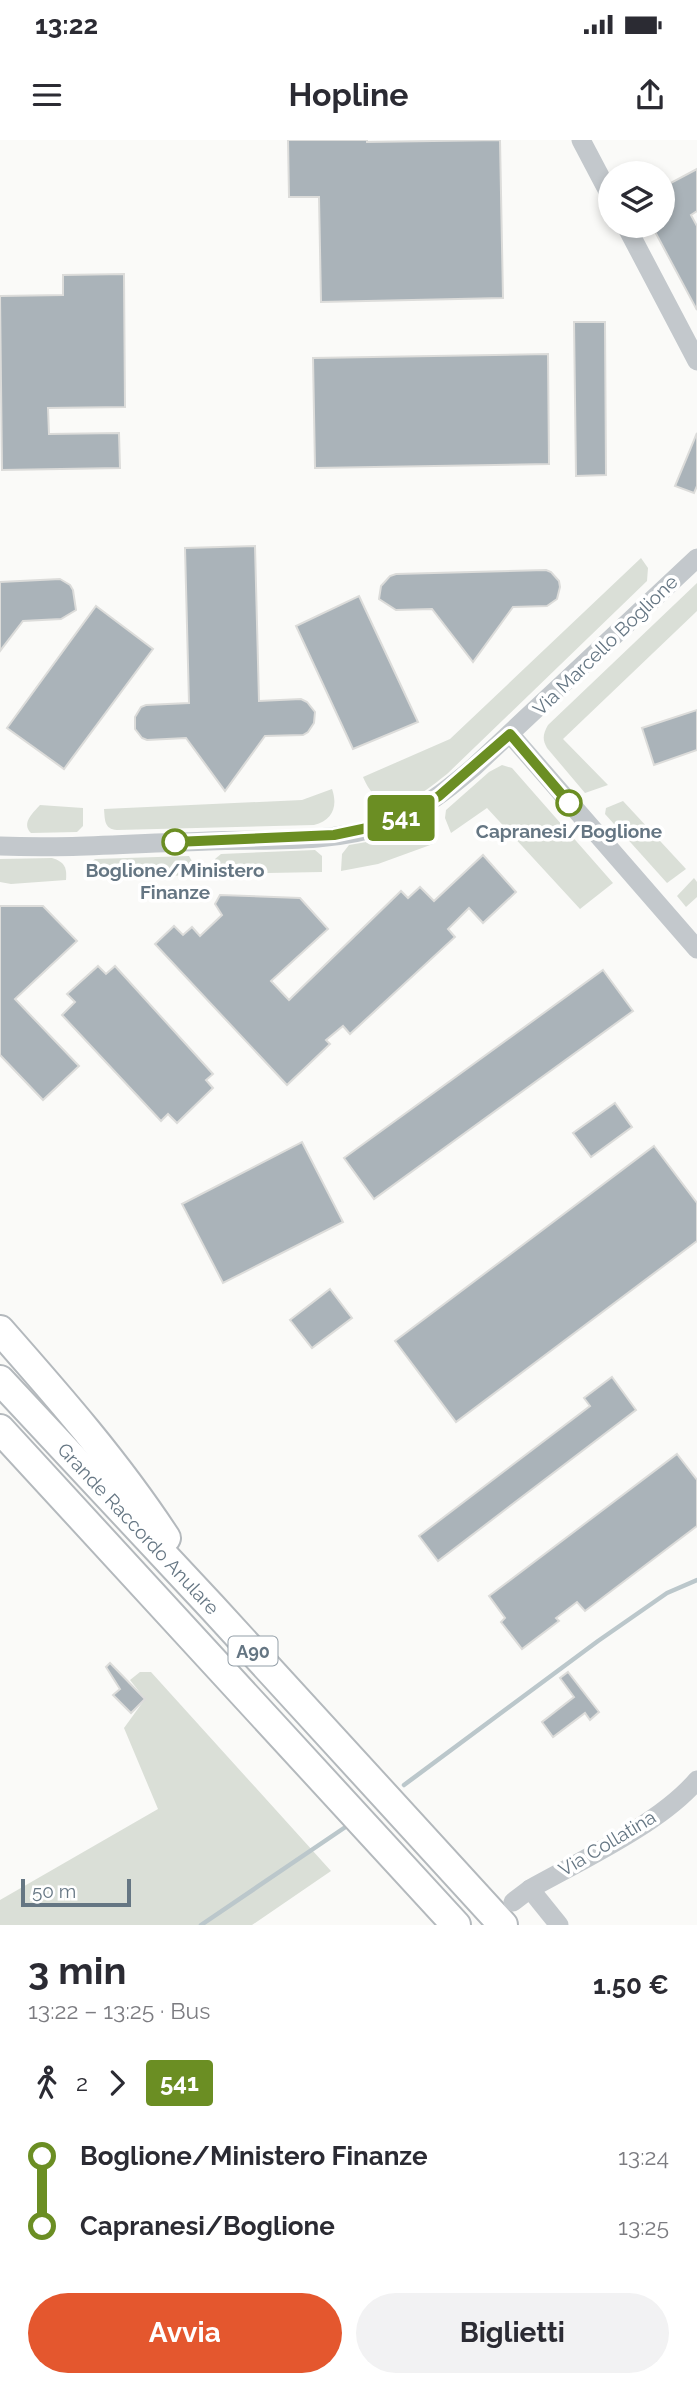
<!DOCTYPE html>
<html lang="it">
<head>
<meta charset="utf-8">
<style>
  :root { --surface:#fff; --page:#f2f2f3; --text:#2b2b33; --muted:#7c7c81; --accent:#e4572e }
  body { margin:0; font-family:Raleway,sans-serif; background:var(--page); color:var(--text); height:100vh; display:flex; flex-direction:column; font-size:26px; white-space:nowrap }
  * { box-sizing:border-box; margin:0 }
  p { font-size:23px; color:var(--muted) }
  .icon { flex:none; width:38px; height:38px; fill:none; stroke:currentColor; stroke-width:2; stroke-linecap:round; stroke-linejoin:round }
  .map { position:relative; height:1785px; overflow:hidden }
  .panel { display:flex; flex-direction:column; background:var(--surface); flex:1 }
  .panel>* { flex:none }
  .badge { padding:0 14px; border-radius:5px; font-size:24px; line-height:46px }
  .buttons { position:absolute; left:598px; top:21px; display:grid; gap:14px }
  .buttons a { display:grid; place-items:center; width:77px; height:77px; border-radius:50%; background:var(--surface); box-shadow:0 4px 10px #0003; font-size:35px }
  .scale { position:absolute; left:21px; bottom:18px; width:110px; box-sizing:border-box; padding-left:7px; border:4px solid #657683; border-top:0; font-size:19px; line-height:24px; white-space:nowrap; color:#657683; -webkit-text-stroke:5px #fff; paint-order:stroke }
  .map>.badge { position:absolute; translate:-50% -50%; box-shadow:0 0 0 4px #fff }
  .legs { display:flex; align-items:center; gap:10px; height:77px; padding:0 28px; font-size:23px }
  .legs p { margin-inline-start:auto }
  .overview { display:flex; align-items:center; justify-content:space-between; height:119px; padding:0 28px }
  h1 { font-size:38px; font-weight:700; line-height:52px }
  .button { display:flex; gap:14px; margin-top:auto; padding:14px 28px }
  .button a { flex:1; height:80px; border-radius:42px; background:var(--accent); color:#fff; font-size:28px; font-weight:700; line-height:80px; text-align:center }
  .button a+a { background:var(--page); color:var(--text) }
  ul { padding:0 28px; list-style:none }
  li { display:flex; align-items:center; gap:24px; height:70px; font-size:26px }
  li i { display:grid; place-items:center; width:10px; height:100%; margin:0 9px; background:currentColor }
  li i::after { content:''; width:18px; height:18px; margin:-9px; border:5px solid; border-radius:50%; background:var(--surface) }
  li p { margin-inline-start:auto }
  li:first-child i { background:linear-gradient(#0000 50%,currentColor 0) }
  li:last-child i { background:linear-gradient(currentColor 50%,#0000 0) }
  .status { display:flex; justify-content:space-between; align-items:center; height:49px; padding:0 35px; background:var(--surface); direction:ltr }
  .status svg { height:19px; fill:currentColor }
  header { display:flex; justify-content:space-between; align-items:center; height:91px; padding:0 28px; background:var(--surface); font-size:32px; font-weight:700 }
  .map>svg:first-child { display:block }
  .green { fill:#dadfd7 }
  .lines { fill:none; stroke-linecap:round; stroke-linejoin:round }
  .stream { stroke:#bbc7cb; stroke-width:4.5 }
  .building { fill:#aab3b9; stroke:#dcdcda; stroke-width:2 }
  .highway-casing { stroke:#b4b9bd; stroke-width:32 }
  .minor { stroke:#c3c8cc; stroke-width:19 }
  .highway { stroke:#fff; stroke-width:28 }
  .line-1-casing { stroke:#fff; stroke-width:16 }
  .line-1 { stroke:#6b8e23; stroke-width:10 }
  .stop-1-dot { fill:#fff; stroke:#6b8e23; stroke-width:3.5 }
  .labels { text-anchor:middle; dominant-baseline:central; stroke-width:7; stroke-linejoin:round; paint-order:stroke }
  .shield { fill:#fff; stroke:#939fa8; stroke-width:2 }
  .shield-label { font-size:18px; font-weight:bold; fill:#657683 }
  .street-label { font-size:19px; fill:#657683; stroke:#fff }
  .stop-label { font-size:19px; font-weight:bold; fill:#657683; stroke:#fff }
</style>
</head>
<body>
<div class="status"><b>13:22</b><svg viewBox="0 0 49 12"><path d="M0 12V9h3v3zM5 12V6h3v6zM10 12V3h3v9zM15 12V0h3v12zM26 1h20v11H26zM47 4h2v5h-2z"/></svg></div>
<header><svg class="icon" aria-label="menu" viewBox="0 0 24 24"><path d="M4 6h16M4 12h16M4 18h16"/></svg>Hopline<svg class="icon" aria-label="share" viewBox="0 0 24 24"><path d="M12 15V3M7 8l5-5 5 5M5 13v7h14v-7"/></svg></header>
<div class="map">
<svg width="697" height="1785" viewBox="0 0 697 1785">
  <rect width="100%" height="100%" fill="#fafaf8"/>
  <g class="green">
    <path d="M641 418 648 428 647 441 447 634C419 656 384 686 363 637L450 599Z"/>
    <path d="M697 443V471L563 599 608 645 585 653 547 608C542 599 543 594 548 585Z"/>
    <path d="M502 625 512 628 613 743 580 769 487 668 451 693 445 678 446 670 489 632Z"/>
    <path d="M332 649C338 666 333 680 314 685L117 690C104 689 105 680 104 669L302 660Z"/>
    <path d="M623 661 686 729 667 743 605 674 606 668Z"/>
    <path d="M40 665 83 668V686L77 692 31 693C21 683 33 673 40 665Z"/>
    <path d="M410 688C424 687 427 692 433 704L378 724 341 731 342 714 349 705 384 699Z"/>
    <path d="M315 710 322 716V732L214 734 215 719 221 714Z"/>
    <path d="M189 716 193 723V735L88 739 89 724 95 719Z"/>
    <path d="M52 718C65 722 67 728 66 740L11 744 0 742V719Z"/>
    <path d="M694 738 697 742V757L686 767 677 756Z"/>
    <path d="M140 1532H151L331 1731 252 1785H0V1760L158 1669 124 1588 145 1559 130 1540Z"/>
  </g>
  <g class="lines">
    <g class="stream">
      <path d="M404 1645 598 1501 667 1453 697 1440"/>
      <path d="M201 1785 344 1688"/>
    </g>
  </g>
  <g class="building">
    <path d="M288 0H367V2L500 0 503 158 321 162 319 57H289Z"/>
    <path d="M697 29V71L691 75 697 86V170L652 86H663V47Z"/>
    <path d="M124 134 125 267 48 268 49 294 119 293 120 328 2 330 0 156 63 155V135Z"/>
    <path d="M574 182H605L606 335 576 336Z"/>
    <path d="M548 214 549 324 315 328 313 218Z"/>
    <path d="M697 293V346L694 353 675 346Z"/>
    <path d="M255 406 259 561 301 559 307 562 315 572 314 583 308 592 303 595 265 596 225 651 186 598 147 600 142 598 135 589V577L141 567 146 565 189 563 185 408Z"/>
    <path d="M546 430 551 432 559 441 560 447 557 459 547 466 513 467 473 522 432 469 396 470 379 459 381 446 390 436 396 434Z"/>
    <path d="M60 439 70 445 73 450 76 470 61 479 23 481 0 511V442Z"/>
    <path d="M359 456 418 582 353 609 296 486Z"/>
    <path d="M96 466 153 509 64 629 7 588Z"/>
    <path d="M697 570V610L654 625 642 588Z"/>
    <path d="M483 715 516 752 483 783 469 768 448 789 455 797 350 894 343 886 326 900 330 904 287 945 155 804 174 786 183 795 192 787 200 796 222 775 215 764 220 755 300 758 328 789 271 841 289 860 401 751 408 758 420 747 434 761Z"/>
    <path d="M0 766H43L77 801 15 859 79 926 43 960 0 915Z"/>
    <path d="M98 826 106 834 115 826 213 934 206 940 213 948 177 983 168 974 161 981 62 875 75 862 67 854Z"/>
    <path d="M603 830 633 871 374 1059 344 1018Z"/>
    <path d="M615 963 632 987 591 1017 573 993Z"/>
    <path d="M302 1002 343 1082 223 1143 182 1064Z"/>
    <path d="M654 1006 697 1063V1101L456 1282 395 1201Z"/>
    <path d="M330 1149 352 1178 312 1208 290 1180Z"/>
    <path d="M612 1237 636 1270 438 1421 419 1396 590 1266 584 1258Z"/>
    <path d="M677 1314 697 1340V1386L585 1471 577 1462 556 1478 559 1481 522 1509 501 1482 505 1478 489 1456Z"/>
    <path d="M110 1523 145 1559 131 1573 113 1555 120 1549 106 1527Z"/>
    <path d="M568 1532 599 1572 590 1580 585 1573 553 1597 542 1582 574 1557 560 1538Z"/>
  </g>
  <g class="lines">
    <g class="highway-casing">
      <g id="highway">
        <path d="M0 1190C59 1257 117 1323 166 1398"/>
        <path id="s1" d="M0 1240 212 1467 503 1785"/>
        <path d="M0 1289 456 1785"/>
      </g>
    </g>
    <g class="minor">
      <path d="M581 0 611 57"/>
      <path d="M626 86 697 221"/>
      <path d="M510 594 697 809"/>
      <path d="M0 706C69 709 140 703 209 701 266 699 330 704 384 685 419 672 446 651 474 627L697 418"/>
      <path d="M530 1749 559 1785"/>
      <path d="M513 1762 530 1749C580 1721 661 1683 697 1640"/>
    </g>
    <use href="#highway" class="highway"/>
  </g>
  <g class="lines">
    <g class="line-1-casing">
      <path id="line-1" d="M175 702 334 695 386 684 412 673 439 656 510 594 569 663"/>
    </g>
    <use href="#line-1" class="line-1"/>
  </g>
  <g class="stop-1-dot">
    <circle cx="569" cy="663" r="12"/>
    <circle cx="175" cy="702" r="12"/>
  </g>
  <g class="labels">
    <rect class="shield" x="228.5" y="1496.5" width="49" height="29" rx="5"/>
    <g class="shield-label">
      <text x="253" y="1511">A90</text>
    </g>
    <g class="street-label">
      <text transform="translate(605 505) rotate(-44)">Via Marcello Boglione</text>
      <text stroke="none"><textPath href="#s1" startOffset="203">Grande Raccordo Anulare</textPath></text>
      <text transform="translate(607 1703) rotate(-31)">Via Collatina</text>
    </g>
    <g class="stop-label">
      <text x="569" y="691">Capranesi/Boglione</text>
      <text x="175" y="730">Boglione/Ministero<tspan x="175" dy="22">Finanze</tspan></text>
    </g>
  </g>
</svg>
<div class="buttons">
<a><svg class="icon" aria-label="layers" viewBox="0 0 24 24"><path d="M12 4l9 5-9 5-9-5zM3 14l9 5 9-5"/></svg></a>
</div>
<div class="scale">50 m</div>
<b class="badge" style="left:401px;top:678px;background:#6b8e23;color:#fff">541</b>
</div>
<section class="panel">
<div class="overview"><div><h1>3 min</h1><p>13:22 – 13:25 · Bus</p></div><b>1.50 €</b></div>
<div class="legs"><svg class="icon" aria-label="walk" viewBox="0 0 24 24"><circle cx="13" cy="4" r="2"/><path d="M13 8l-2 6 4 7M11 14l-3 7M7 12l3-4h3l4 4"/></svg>2<svg class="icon" aria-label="forward" viewBox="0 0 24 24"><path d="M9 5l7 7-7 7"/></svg><b class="badge" style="background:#6b8e23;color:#fff">541</b></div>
<ul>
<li><i style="color:#6b8e23"></i><b>Boglione/Ministero Finanze</b><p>13:24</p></li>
<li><i style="color:#6b8e23"></i><b>Capranesi/Boglione</b><p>13:25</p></li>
</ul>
<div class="button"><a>Avvia</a><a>Biglietti</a></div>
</section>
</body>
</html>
